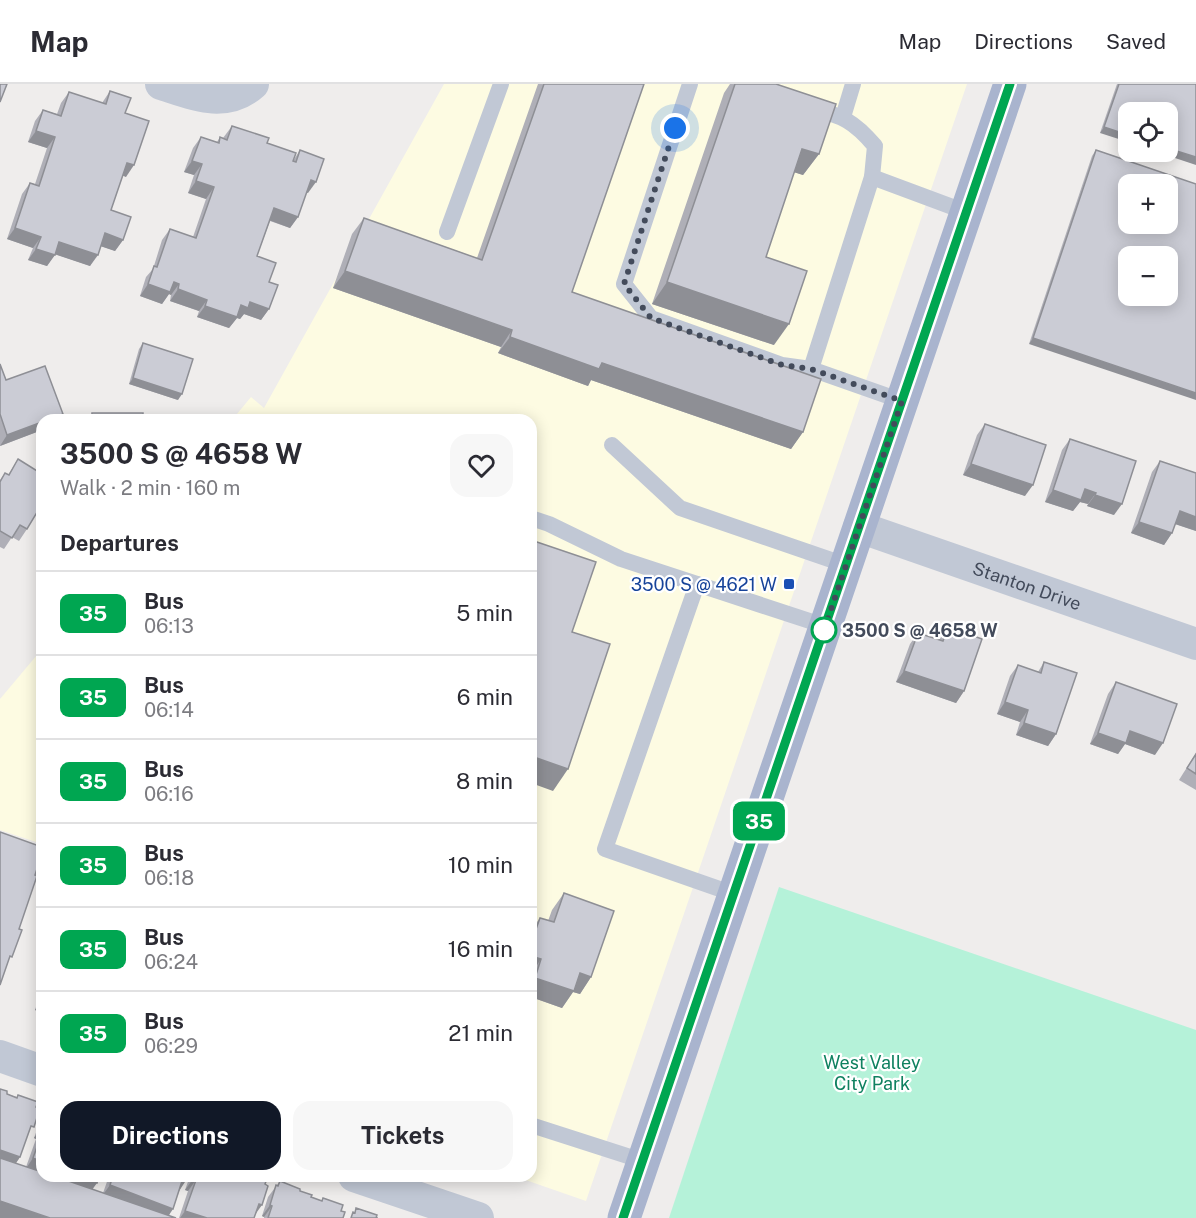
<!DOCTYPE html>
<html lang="en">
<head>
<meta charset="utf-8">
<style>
  :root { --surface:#fff; --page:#f7f7f7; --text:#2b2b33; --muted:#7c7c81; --line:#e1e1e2; --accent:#111827 }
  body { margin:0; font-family:"Public Sans",sans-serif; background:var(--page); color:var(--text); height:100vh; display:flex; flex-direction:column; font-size:22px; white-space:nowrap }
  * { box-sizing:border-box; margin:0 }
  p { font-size:20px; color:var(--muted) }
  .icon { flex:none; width:33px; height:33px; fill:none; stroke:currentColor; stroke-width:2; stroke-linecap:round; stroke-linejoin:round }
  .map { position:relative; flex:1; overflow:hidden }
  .details { position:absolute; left:36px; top:330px; width:501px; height:768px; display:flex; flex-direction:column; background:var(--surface); border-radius:18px; box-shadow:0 3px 15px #0003 }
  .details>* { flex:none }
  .badge { padding:0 12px; border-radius:9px; font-size:21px; line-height:39px }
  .buttons { position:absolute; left:1118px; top:18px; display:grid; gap:12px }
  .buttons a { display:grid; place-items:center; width:60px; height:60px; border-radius:12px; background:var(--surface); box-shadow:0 3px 15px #0003; font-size:30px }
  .you { position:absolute; width:30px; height:30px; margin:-15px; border:4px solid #fff; border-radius:50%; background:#1a73e8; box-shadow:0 0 0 9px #1a73e833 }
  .map>.badge { position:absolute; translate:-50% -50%; box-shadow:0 0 0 3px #fff }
  h2 { padding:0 24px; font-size:22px; line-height:54px }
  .round { display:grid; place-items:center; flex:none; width:63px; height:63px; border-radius:18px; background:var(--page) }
  .headline { display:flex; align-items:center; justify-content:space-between; height:102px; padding:0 24px }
  h1 { font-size:28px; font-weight:700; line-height:45px }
  .button { display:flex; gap:12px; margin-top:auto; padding:12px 24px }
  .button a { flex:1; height:69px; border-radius:18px; background:var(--accent); color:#fff; font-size:24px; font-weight:700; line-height:69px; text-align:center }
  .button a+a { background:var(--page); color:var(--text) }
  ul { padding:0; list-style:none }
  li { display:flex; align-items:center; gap:18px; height:84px; padding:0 24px; border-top:2px solid var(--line) }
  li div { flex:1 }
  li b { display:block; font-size:22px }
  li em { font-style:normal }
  li .badge { min-width:66px; font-weight:700; text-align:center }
  header { display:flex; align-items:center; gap:36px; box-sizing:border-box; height:84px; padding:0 30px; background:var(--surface); border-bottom:2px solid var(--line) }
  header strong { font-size:28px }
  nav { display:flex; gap:33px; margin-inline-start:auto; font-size:21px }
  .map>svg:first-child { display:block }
  .commercial { fill:#fdfbe2 }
  .green { fill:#b5f2d9 }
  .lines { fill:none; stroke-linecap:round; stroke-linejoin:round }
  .lane { stroke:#c1c8d5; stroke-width:16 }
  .street { stroke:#c1c8d5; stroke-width:32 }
  .primary { stroke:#a9b4ce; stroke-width:33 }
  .wall { fill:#afafb7 }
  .shaded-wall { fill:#8e8f95 }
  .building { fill:#cbccd5; stroke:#8e8f95; stroke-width:1.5; fill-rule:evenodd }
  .line-casing { stroke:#fff; stroke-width:14 }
  .line { stroke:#00a651; stroke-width:9 }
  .walk { stroke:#434b5b; stroke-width:6; stroke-dasharray:0 10.8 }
  .transit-dot { fill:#1a4fb4; stroke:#fff; stroke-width:2 }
  .stop-dot { fill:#fff; stroke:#00a651; stroke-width:3 }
  .labels { text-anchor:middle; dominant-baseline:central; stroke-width:4.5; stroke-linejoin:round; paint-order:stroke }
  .transit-label { font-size:18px; fill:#164399; stroke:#fff; text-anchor:end }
  .street-label { font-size:18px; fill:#434b5b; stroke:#fff }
  .stop-label { font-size:18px; font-weight:bold; fill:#434b5b; stroke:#fff; text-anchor:start }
  .park-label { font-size:18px; fill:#0f8160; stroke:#fff }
</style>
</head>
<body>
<header>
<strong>Map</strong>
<nav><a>Map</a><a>Directions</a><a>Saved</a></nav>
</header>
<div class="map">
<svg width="1196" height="1134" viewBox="0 0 1196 1134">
  <rect width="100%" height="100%" fill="#efedec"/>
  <g class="commercial">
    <path d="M444 0H967L586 1117 514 1092H531V336H232L251 313 264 324Z"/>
    <path d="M42 565V760L0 746V615Z"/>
  </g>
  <path class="green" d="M779 803 1196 946V1134H669Z"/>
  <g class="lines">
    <g class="lane">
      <path d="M690 0 624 200 651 234 782 281 811 285"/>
      <path d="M811 23C843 33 853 36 875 62L872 93"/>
      <path d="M843 33 853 0"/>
      <path d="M447 148 501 0"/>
      <path d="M902 317 811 285 872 93 966 128"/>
      <path d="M612 361 680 424 846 481"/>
      <path d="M531 434 549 440 621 475 825 542"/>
      <path d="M697 500 605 765 734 810"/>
      <path d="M531 1041 643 1077"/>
    </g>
    <g class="street">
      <path d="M161 0C192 10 225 25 253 0"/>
      <path id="s1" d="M859 443 1196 560"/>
      <path d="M0 972 42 987"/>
      <path d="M354 1092 478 1134"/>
    </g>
    <path class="primary" d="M624 1134 1010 0"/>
  </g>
  <g class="wall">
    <path d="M538 0H644L572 208 803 348 791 365 591 296 588 302 498 269 501 263 333 204 352 150 364 134 477 174Z"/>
    <path d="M730 0H776L819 70 803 91 794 88 766 173 774 261 652 220 724 9Z"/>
    <path d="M1117 0H1196L1100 49Z"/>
    <path d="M110 7 125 29 126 93 123 91 111 126 123 156 115 167 101 162 90 182 55 170 47 182 28 176 33 164 7 155 22 110 30 99 35 100 47 64 28 58 35 37 43 26 57 30 61 19 69 8 102 19Z"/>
    <path d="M232 42 267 59 293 77 300 66 308 109 306 108 298 133 290 144 270 137 257 172 269 198V225L261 236 244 230 240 235 237 234 229 244 197 233 199 227 170 217 171 211 169 210 162 220 140 212 146 193 153 185 162 156 170 145 193 153 206 115 188 109 194 91 184 88 193 64 201 53 217 58 220 53 223 54Z"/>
    <path d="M1096 66 1196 100 1029 260 1092 72Z"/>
    <path d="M143 259 178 316 129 300 139 265Z"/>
    <path d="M0 280 6 296 42 336V346L0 362Z"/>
    <path d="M92 329 143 336H88Z"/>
    <path d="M985 340 1025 412 963 391 977 351Z"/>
    <path d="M1070 355 1114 431 1087 422 1088 420 1080 418 1073 427 1045 418 1062 366Z"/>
    <path d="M18 375 27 445 19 457 12 453 4 465 0 463V396L5 389 8 391Z"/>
    <path d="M1160 377 1196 389V447L1175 440 1172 449 1164 461 1131 449 1152 388Z"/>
    <path d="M948 543 964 607 956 619 896 598 910 560 918 549 939 556Z"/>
    <path d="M1044 578 1056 650 1048 662 1016 651 1020 638 997 630 1010 592 1018 581 1038 588Z"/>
    <path d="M1116 598 1155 671 1125 660 1118 670 1090 660 1108 610Z"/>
    <path d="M1196 669V706L1179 696Z"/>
    <path d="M42 740V756L37 754Z"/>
    <path d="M564 809 591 893 580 910 573 908 562 924 531 913V846L540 834 548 837 552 826Z"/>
    <path d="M42 905V929L35 926Z"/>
    <path d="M7 1010 17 1013 18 1011 27 1052 20 1073 16 1079 26 1083 36 1055 34 1054 42 1032V1092L103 1109 109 1092H188L180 1105 169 1131 0 1134Z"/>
    <path d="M190 1092H257L255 1131 254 1134H179L188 1107 185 1106Z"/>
    <path d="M280 1097 300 1107 311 1113 322 1117 323 1114 341 1127 343 1134H264V1133L262 1132 268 1113Z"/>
  </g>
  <g class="shaded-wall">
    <path d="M1104 43 1128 51V58L1100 49Z"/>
    <path d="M36 47 55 53 47 64 28 58Z"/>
    <path d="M1167 64 1196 73V81L1157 68H1167Z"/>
    <path d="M802 65 819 70 803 91 787 86Z"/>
    <path d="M192 77 202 80 194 91 184 88Z"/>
    <path d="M127 79 134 81 126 93 119 90Z"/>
    <path d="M311 96 316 98 308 109 303 107Z"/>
    <path d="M196 97 214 103 206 115 188 109Z"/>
    <path d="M274 124 298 133 290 144 266 135Z"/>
    <path d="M15 144 41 153 33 164 7 155Z"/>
    <path d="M105 149 123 156 115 167 97 161Z"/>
    <path d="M59 158 98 171 90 182 51 169Z"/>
    <path d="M36 165 55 171 47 182 28 176Z"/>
    <path d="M345 187 512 246 501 263 333 204Z"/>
    <path d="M174 198 179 200 171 211 169 210 162 220 140 212 148 200Z"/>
    <path d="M667 198 789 240 774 261 652 220Z"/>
    <path d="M178 205 207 216 199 227 170 217Z"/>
    <path d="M250 218 269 225 261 236 244 230 240 235 237 234 229 244 197 233 205 222Z"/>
    <path d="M510 253 602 279 803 348 791 365 591 296 588 302 498 269Z"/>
    <path d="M1033 254 1196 309V316L1029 260Z"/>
    <path d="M133 294 182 310 178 316 129 300Z"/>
    <path d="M63 330 59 336H47Z"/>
    <path d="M42 338V346L0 362 7 351Z"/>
    <path d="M971 380 1033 401 1025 412 963 391Z"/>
    <path d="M1085 405 1096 409 1088 420 1080 418 1073 427 1045 418 1053 406Z"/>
    <path d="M1095 411 1122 420 1114 431 1087 422Z"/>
    <path d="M1180 427 1196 433V447L1172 439Z"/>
    <path d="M1139 438 1172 449 1164 461 1131 449Z"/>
    <path d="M904 587 964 607 956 619 896 598Z"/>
    <path d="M1005 618 1028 626 1020 638 997 630Z"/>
    <path d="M1024 639 1056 650 1048 662 1016 651Z"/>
    <path d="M1130 647 1163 659 1155 671 1125 660 1118 670 1090 660 1098 649Z"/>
    <path d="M531 672 568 685 553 707 531 699Z"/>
    <path d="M42 747V756L37 754Z"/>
    <path d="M531 872 541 875 531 890Z"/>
    <path d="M580 889 591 893 580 910 573 908 562 924 531 913V899L535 894Z"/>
    <path d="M42 916V929L35 926Z"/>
    <path d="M42 1043V1046L36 1055 34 1054Z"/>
    <path d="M0 1066 20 1073 12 1085 0 1080Z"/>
    <path d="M33 1074 42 1078V1092H79L97 1099 89 1110 25 1086Z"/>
    <path d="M183 1094 187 1095 179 1107Z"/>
    <path d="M193 1095 196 1096 188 1107 185 1106Z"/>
    <path d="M110 1101 173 1125 167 1134 102 1112Z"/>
    <path d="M0 1117 50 1134H0Z"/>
    <path d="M259 1120 262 1121 254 1132Z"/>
    <path d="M270 1121 272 1122 264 1133 262 1132Z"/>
    <path d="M185 1127 207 1134H180Z"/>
  </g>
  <g class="building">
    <path d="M0 0H7L0 18Z"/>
    <path d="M544 0H644L572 208 821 295 803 348 602 279 599 285 510 253 512 246 345 187 364 134 482 176Z"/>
    <path d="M735 0H776L836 20 819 70 802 65 766 173 807 187 789 240 667 198Z"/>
    <path d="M1119 0H1196V73L1167 64V28H1128V51L1104 43Z"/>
    <path d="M110 7 131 14 125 29 149 37 134 81 127 79 111 126 131 133 123 156 105 149 98 171 59 158 55 171 36 165 41 153 15 144 30 99 39 102 55 53 36 47 43 26 61 32 69 8 106 20Z"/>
    <path d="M232 42 269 54 267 59 296 69 293 77 296 78 300 66 324 75 316 98 311 96 298 133 274 124 257 172 276 179 269 198 278 201 269 225 250 218 248 224 241 221 237 233 205 222 207 216 178 205 179 200 174 198 170 208 148 200 154 182 157 183 170 145 196 154 214 103 196 97 202 80 192 77 201 53 219 59 220 53 227 56Z"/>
    <path d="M1096 66 1196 100V309L1033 254ZM1128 100H1167V140H1128ZM1128 172H1167V212H1128Z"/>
    <path d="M143 259 193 275 182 310 133 294Z"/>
    <path d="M0 280 6 296 45 282 63 330 47 336H42V338L7 351 0 330Z"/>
    <rect x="92" y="329" width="51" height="7"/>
    <path d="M985 340 1046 361 1033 401 971 380Z"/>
    <path d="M1070 355 1136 377 1122 420 1095 411 1096 409 1085 405 1081 416 1053 406Z"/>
    <path d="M18 375 42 390V420L27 445 20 441 12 454 0 447V398L5 389 9 391Z"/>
    <path d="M1160 377 1196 389V433L1180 427 1172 449 1139 438Z"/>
    <path d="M531 456 596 478 572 548 610 560 568 685 531 672Z"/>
    <path d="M948 543 982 555 964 607 904 587 918 549 943 557Z"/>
    <path d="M1044 578 1077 589 1056 650 1024 639 1028 626 1005 618 1018 581 1041 589Z"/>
    <path d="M1116 598 1177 620 1163 659 1130 647 1126 659 1098 649Z"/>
    <path d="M1196 670V690L1187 684Z"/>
    <path d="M0 748 42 763V769L35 791 37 792 19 845 22 846 12 873 10 872 0 901Z"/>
    <path d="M564 809 614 827 591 893 580 889 574 907 535 894 541 875 531 872V859L540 834 554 838Z"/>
    <path d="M0 1005 7 1007V1010L17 1014 18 1011 38 1018 36 1023 40 1024 34 1043 31 1042 20 1073 0 1066Z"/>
    <path d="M42 1049V1078L33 1074Z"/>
    <path d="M0 1074 42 1088V1092H54L176 1134H50L0 1117Z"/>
    <path d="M79 1092H99L97 1099Z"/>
    <path d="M113 1092H188L187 1095 183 1094 173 1125 110 1101Z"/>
    <path d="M194 1092H257L267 1095 265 1100 268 1102 262 1121 259 1120 254 1134H207L185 1127 196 1096 193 1095Z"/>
    <path d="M280 1097 300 1105V1107L312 1111 311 1113 322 1117 323 1114 343 1121 341 1127 345 1128 343 1134H268L272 1122 270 1121 276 1101 278 1102Z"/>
    <path d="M356 1124 377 1131 376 1134H378H351L353 1128 355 1129Z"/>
  </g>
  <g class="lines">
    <g class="line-casing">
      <path id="line" d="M623 1134 1010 0"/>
    </g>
    <use href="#line" class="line"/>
    <path class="walk" d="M675 44 624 200 651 234 782 281 811 285 902 317 824 546"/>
  </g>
  <rect class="transit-dot" x="783" y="494" width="12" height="12" rx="3"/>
  <circle class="stop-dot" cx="824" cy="546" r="12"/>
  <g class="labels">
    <g class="transit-label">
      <text x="777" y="500">3500 S @ 4621 W</text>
    </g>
    <g class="street-label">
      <text stroke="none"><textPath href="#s1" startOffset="178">Stanton Drive</textPath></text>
    </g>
    <g class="stop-label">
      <text x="842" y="546">3500 S @ 4658 W</text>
    </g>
    <g class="park-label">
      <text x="872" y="978">West Valley<tspan x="872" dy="21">City Park</tspan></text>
    </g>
  </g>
</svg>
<div class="buttons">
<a><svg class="icon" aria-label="locate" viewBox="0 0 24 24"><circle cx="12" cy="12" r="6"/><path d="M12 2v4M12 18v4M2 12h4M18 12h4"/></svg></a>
<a>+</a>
<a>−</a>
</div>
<div class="you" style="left:675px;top:44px"></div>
<b class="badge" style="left:759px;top:737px;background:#00a651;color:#fff">35</b>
<section class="details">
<div class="headline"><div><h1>3500 S @ 4658 W</h1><p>Walk · 2 min · 160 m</p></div><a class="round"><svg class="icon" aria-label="heart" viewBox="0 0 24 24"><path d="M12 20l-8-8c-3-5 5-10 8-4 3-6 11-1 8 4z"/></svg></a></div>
<h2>Departures</h2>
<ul>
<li><span class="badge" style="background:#00a651;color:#fff">35</span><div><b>Bus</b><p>06:13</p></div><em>5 min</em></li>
<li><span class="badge" style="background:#00a651;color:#fff">35</span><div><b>Bus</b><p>06:14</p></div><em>6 min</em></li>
<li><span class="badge" style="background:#00a651;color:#fff">35</span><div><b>Bus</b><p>06:16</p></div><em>8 min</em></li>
<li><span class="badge" style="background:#00a651;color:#fff">35</span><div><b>Bus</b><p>06:18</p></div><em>10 min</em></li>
<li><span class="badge" style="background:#00a651;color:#fff">35</span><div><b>Bus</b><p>06:24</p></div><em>16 min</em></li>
<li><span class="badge" style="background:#00a651;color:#fff">35</span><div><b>Bus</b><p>06:29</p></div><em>21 min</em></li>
</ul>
<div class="button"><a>Directions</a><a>Tickets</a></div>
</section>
</div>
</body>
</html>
